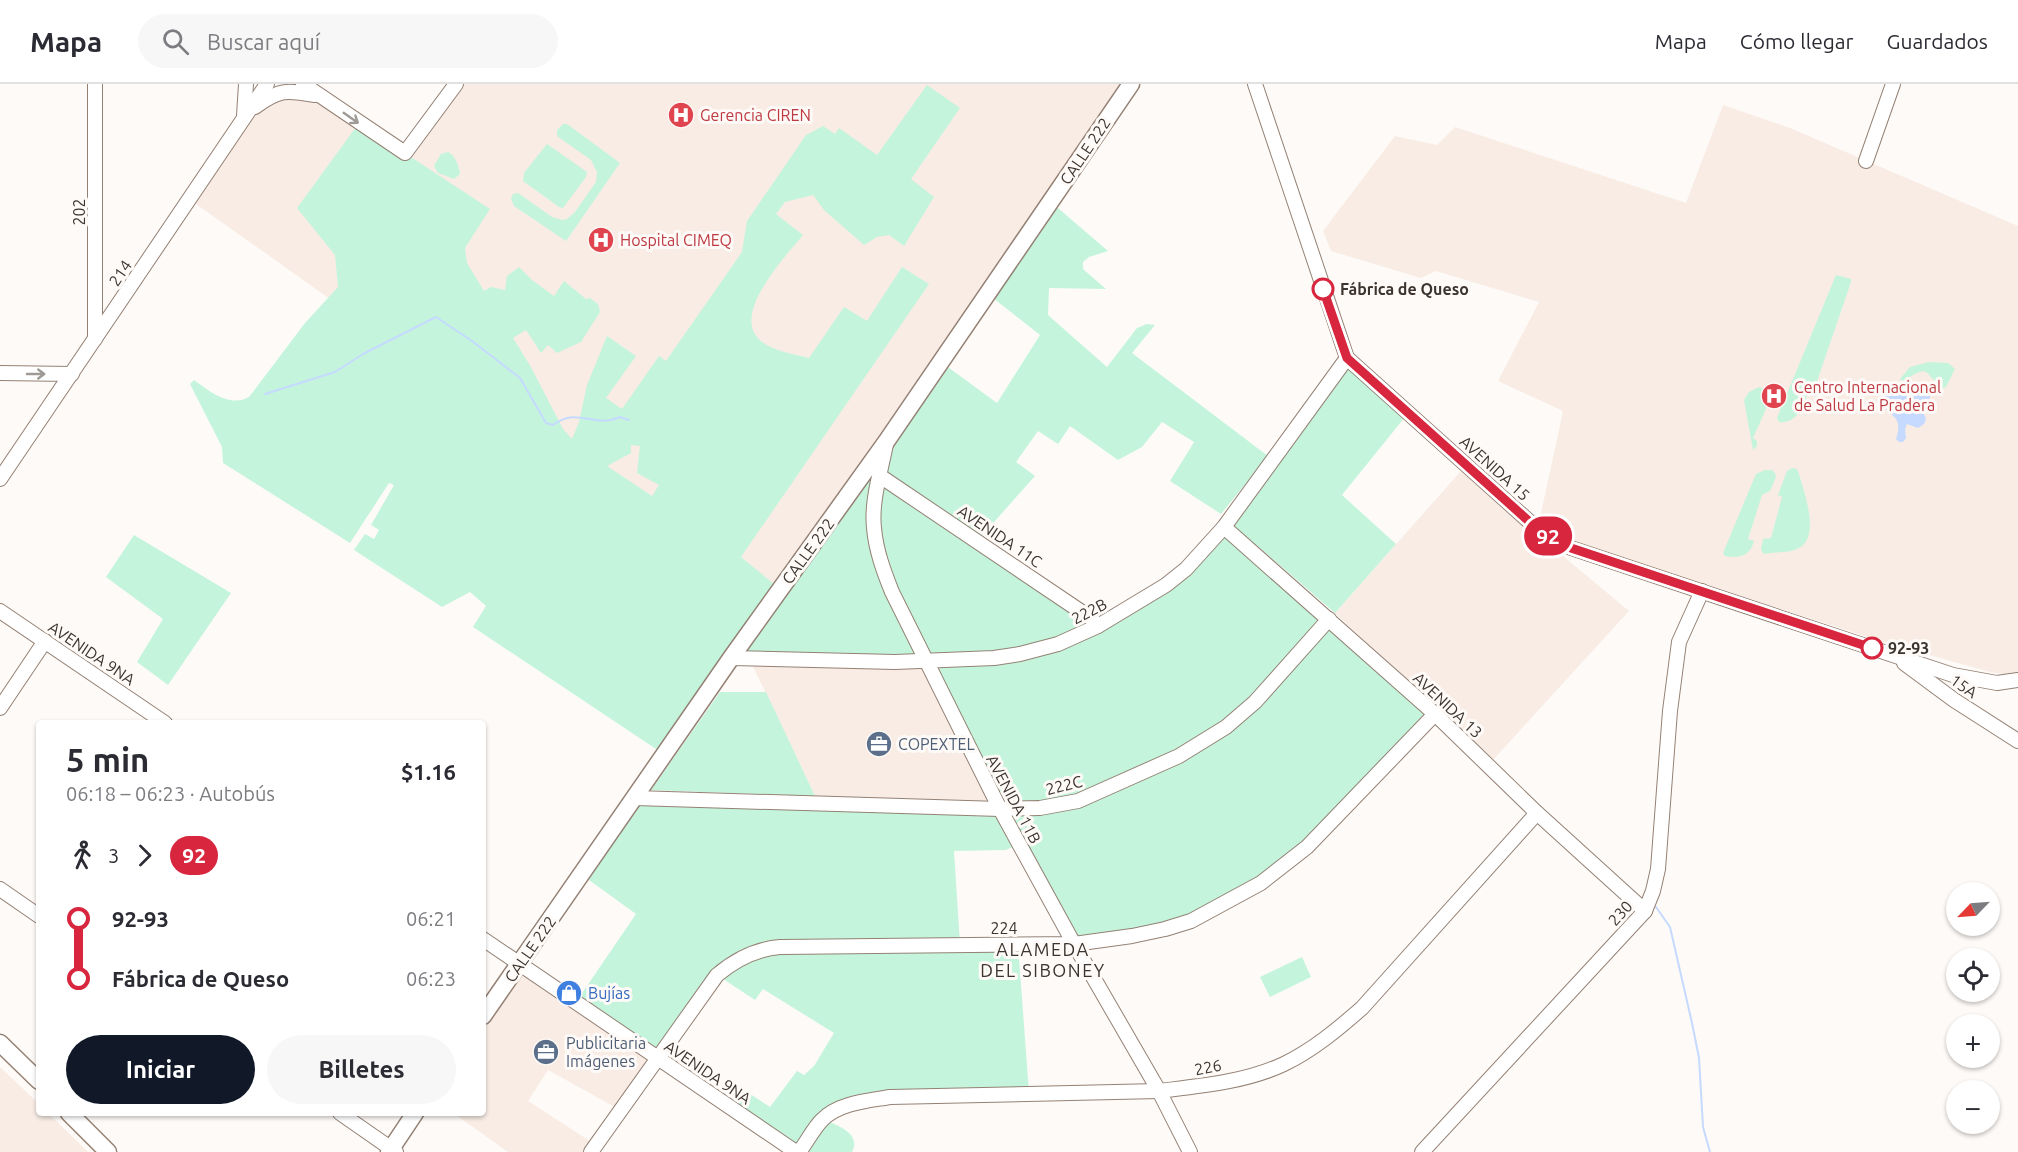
<!DOCTYPE html>
<html lang="es">
<head>
<meta charset="utf-8">
<style>
  :root { --surface:#fff; --page:#f7f7f7; --text:#2b2b33; --muted:#7c7c81; --line:#e1e1e2; --accent:#111827 }
  body { margin:0; font-family:Ubuntu,sans-serif; background:var(--page); color:var(--text); height:100vh; display:flex; flex-direction:column; font-size:22px; white-space:nowrap }
  * { box-sizing:border-box; margin:0 }
  p { font-size:20px; color:var(--muted) }
  .icon { flex:none; width:33px; height:33px; fill:none; stroke:currentColor; stroke-width:2; stroke-linecap:round; stroke-linejoin:round }
  .map { position:relative; flex:1; overflow:hidden }
  .panel { position:absolute; left:36px; top:636px; width:450px; height:396px; display:flex; flex-direction:column; background:var(--surface); border-radius:6px; box-shadow:0 2px 4px #0004 }
  .panel>* { flex:none }
  .badge { padding:0 12px; border-radius:20px; font-size:21px; line-height:39px }
  .needle { width:39px; rotate:245deg }
  .fabs { position:absolute; left:1946px; top:798px; display:grid; gap:12px }
  .fabs a { display:grid; place-items:center; width:54px; height:54px; border-radius:50%; background:var(--surface); box-shadow:0 2px 4px #0004; font-size:30px }
  .map>.badge { position:absolute; translate:-50% -50%; box-shadow:0 0 0 3px #fff }
  .legs { display:flex; align-items:center; gap:9px; height:66px; padding:0 30px; font-size:20px }
  .legs p { margin-inline-start:auto }
  .headline { display:flex; align-items:center; justify-content:space-between; height:102px; padding:0 30px }
  h1 { font-size:33px; font-weight:600; line-height:45px }
  .cta { display:flex; gap:12px; margin-top:auto; padding:12px 30px }
  .cta a { flex:1; height:69px; border-radius:36px; background:var(--accent); color:#fff; font-size:24px; font-weight:600; line-height:69px; text-align:center }
  .cta a+a { background:var(--page); color:var(--text) }
  ul { padding:0 30px; list-style:none }
  li { display:flex; align-items:center; gap:21px; height:60px; font-size:22px }
  li i { display:grid; place-items:center; width:9px; height:100%; margin:0 8px; background:currentColor }
  li i::after { content:''; width:15px; height:15px; margin:-8px; border:4px solid; border-radius:50%; background:var(--surface) }
  li p { margin-inline-start:auto }
  li:first-child i { background:linear-gradient(#0000 50%,currentColor 0) }
  li:last-child i { background:linear-gradient(currentColor 50%,#0000 0) }
  header { display:flex; align-items:center; gap:36px; box-sizing:border-box; height:84px; padding:0 30px; background:var(--surface); border-bottom:2px solid var(--line) }
  header strong { font-size:28px }
  nav { display:flex; gap:33px; margin-inline-start:auto; font-size:21px }
  .search { width:420px; height:54px; background:var(--page); display:flex; align-items:center; gap:15px; box-sizing:border-box; padding:0 21px; border-radius:33px; color:var(--muted); font-size:22px }
  .map>svg:first-child { display:block }
  .built { fill:#f8ece5 }
  .green { fill:#c4f5dc; fill-rule:evenodd }
  .water { fill:#c5dafe }
  .lines { fill:none; stroke-linecap:round; stroke-linejoin:round }
  .stream { stroke:#c5dafe; stroke-width:2 }
  .minor-casing { stroke:#948174; stroke-width:16 }
  .major-casing { stroke:#948174; stroke-width:19 }
  .minor { stroke:#fff; stroke-width:14 }
  .major { stroke:#fff; stroke-width:16 }
  .oneway { stroke:#9e9a96 }
  .line-1-casing { stroke:#fff; stroke-width:14 }
  .line-1 { stroke:#d7263d; stroke-width:9 }
  .stop-1-dot { fill:#fff; stroke:#d7263d; stroke-width:3 }
  .labels { text-anchor:middle; dominant-baseline:central; stroke-width:6; stroke-linejoin:round; paint-order:stroke }
  .health-label { font-size:16px; fill:#be3a42; stroke:#fefaf7; text-anchor:start }
  .street-label { font-size:16px; fill:#3c342e; stroke:#fefaf7 }
  .stop-label { font-size:16px; font-weight:bold; fill:#3c342e; stroke:#fefaf7; text-anchor:start }
  .service-label { font-size:16px; fill:#4e5e75; stroke:#fefaf7; text-anchor:start }
  .shop-label { font-size:16px; fill:#366cbe; stroke:#fefaf7; text-anchor:start }
  .neighbourhood-label { font-size:18px; letter-spacing:1.5px; fill:#3c342e; stroke:#fefaf7 }
</style>
</head>
<body>
<header>
<strong>Mapa</strong>
<div class="search"><svg class="icon" aria-label="search" viewBox="0 0 24 24"><circle cx="10" cy="10" r="6"/><path d="M15 15l6 6"/></svg>Buscar aquí</div>
<nav><a>Mapa</a><a>Cómo llegar</a><a>Guardados</a></nav>
</header>
<div class="map">
<svg width="2018" height="1068" viewBox="0 0 2018 1068">
  <rect width="100%" height="100%" fill="#fefaf7"/>
  <g class="built">
    <path d="M454 0H1131L781 505 454 303 189 115 244 32 276 9 320 12 405 69Z"/>
    <path d="M1723 21 1790 44 2018 142V588L2011 591 1990 588 1883 558 1575 458 1540 434 1563 327 1498 297 1539 218 1436 187 1421 194 1331 167 1323 147 1395 52 1437 61 1455 43 1686 119Z"/>
    <path d="M1461 387 1629 527 1493 676 1335 529Z"/>
    <path d="M749 574 924 576 1000 725 819 720Z"/>
    <path d="M519 880 659 975 622 1027 548 986 528 1017 596 1061 591 1068H508L453 1029H483V932Z"/>
    <path d="M0 983 39 1020V1029H48L88 1068H0Z"/>
  </g>
  <g class="green">
    <path d="M927 1 960 24 911 95 934 113 904 162 889 151 877 153 864 161 824 126 813 111 785 118 776 130 803 151C786 172 729 231 761 257 774 268 794 270 809 274L844 223 867 237 902 183 929 200 741 473 780 505 941 278 997 319 1040 251 988 210 1051 118 1108 167 1089 173 1083 178V185L1106 205 1049 204 1048 231 1107 283 1137 244 1147 240 1155 241 1132 269 1268 372 1221 430 1170 397 1194 358 1162 338 1142 363 1118 376 1070 342 1058 360 1038 347 1016 378 1035 392 978 456 1099 542 1148 513 1224 443 1435 630 1307 763 1191 837 1074 860 1019 760 1006 766 954 767 960 860H1018L1029 1009 890 1013 823 1035C836 1041 862 1049 852 1068H796L728 1021 741 1004 770 1023 797 987 804 991 814 982 834 949 763 905 755 916 717 891 659 974 576 918 636 830 582 791 635 714 999 725 924 576 731 574 665 671 473 543 486 522 470 508 442 523 354 466 365 450 374 455 379 446 371 441 394 401 389 399 350 459 223 379 222 363 190 300 194 296C209 307 230 324 249 313L305 239 338 203 335 171 297 124 359 39 490 125 465 164 467 179 484 207 491 203 505 206 507 192 519 183 532 196 554 212 564 197 586 215 590 214 598 220 600 228 581 258 557 269 548 261 541 269 526 246 513 254 531 283 563 345 572 355 579 338 587 301 607 252 636 272 606 314 622 325 659 272 666 277 742 168 747 137 806 51 823 42 835 50 839 44 877 71ZM631 361 640 362 637 389 659 401 652 412 607 382 631 369Z"/>
    <path d="M563 40H567L620 79 566 157 514 122 511 115 513 110 518 109 552 133 562 136 567 135 575 128 596 98 597 88 591 76 557 52V46Z"/>
    <path d="M547 60 587 88 586 93 563 124 559 123 523 97 524 89Z"/>
    <path d="M448 68C455 71 459 82 460 90L454 95 438 89 434 82 441 70Z"/>
    <path d="M1836 191 1851 195V198L1812 312 1807 311C1804 324 1795 340 1779 338L1777 334Z"/>
    <path d="M1929 278 1948 279 1955 285 1946 303 1943 304C1920 287 1933 280 1902 297L1900 295 1910 283Z"/>
    <path d="M1349 283 1405 333 1342 411 1396 460 1335 529 1232 440Z"/>
    <path d="M1759 303 1776 309 1775 317 1770 316 1753 354 1757 357V362L1753 366 1744 316 1749 308Z"/>
    <path d="M1792 384 1797 385 1799 390C1804 409 1822 454 1797 465 1788 469 1775 468 1764 470L1761 466 1763 455 1771 454 1782 413 1778 411 1787 387Z"/>
    <path d="M1765 386H1772L1775 389 1776 393 1770 407 1762 411 1748 455 1754 457C1750 472 1739 475 1725 472L1723 469 1756 390Z"/>
    <path d="M134 451 231 509 168 601 137 578 163 535 106 493Z"/>
    <path d="M720 608H766L815 712 651 706Z"/>
    <path d="M1302 873 1311 893 1270 913 1260 893Z"/>
  </g>
  <path class="water" d="M1919 300 1927 301 1930 304V314L1926 318 1911 315 1903 321 1905 327 1910 329 1920 327 1924 330 1926 335 1924 340 1918 344 1907 340 1905 345 1906 354 1903 358H1899L1896 355C1903 335 1894 333 1881 321L1882 313C1888 308 1893 310 1901 309 1908 307 1913 304 1919 300Z"/>
  <g class="lines">
    <g class="stream">
      <path d="M265 310 335 288 363 270 436 233 472 257 520 294 546 339 553 341C579 322 592 345 620 333L629 336"/>
      <path d="M1656 823 1670 843 1692 939 1699 974 1703 1043 1710 1068"/>
    </g>
    <g class="minor-casing">
      <g id="minor">
        <path d="M303 0 405 69 456 0"/>
        <path d="M1255 0 1347 274 1542 449 1571 464 1953 591 1997 599 2018 596"/>
        <path d="M255 23C279 5 286 6 315 11"/>
        <path d="M244 32 246 0"/>
        <path d="M1866 77 1893 0"/>
        <path d="M95 255V0"/>
        <path d="M0 289 72 290"/>
        <path d="M886 360C881 387 871 417 874 444 876 467 884 488 892 508L1000 725 1074 860 1159 1007 1190 1068"/>
        <path d="M880 392 1092 535 1098 542"/>
        <path d="M0 395 267 0"/>
        <path d="M1224 443 1435 630 1537 729 1645 827"/>
        <path d="M0 527 165 639"/>
        <path d="M731 574 895 578 994 574 1020 570 1058 560 1098 542 1166 501 1186 485 1224 443 1347 274"/>
        <path d="M1904 579 1954 616 2018 657"/>
        <path d="M0 624 45 557"/>
        <path d="M635 714 1000 725 1040 724 1078 717 1179 672 1226 643 1255 618 1329 535"/>
        <path d="M0 805 39 832"/>
        <path d="M483 855 796 1068"/>
        <path d="M340 1029 396 1068"/>
        <path d="M591 1068 717 891C736 875 756 865 780 863L1074 860 1132 852 1165 845 1191 837 1261 799 1307 763 1435 630"/>
        <path d="M799 1068C807 1058 813 1045 822 1036 838 1019 867 1017 890 1013L1159 1007C1200 1002 1246 998 1284 980 1313 966 1338 945 1362 924L1537 729"/>
        <path d="M1422 1068 1645 827 1653 807 1658 785 1670 627 1679 558 1702 507"/>
      </g>
    </g>
    <g class="major-casing">
      <g id="major">
        <path d="M483 932 731 574 886 358 1131 0"/>
        <path d="M0 959 39 997"/>
        <path d="M69 1029 108 1068"/>
        <path d="M389 1068 415 1029"/>
      </g>
    </g>
    <use href="#minor" class="minor"/>
    <use href="#major" class="major"/>
  </g>
  <defs><path id="oneway-shaft" d="M-6 0H5M1.5-3L5.5 0L1.5 3" fill="none" stroke-width="1.6" stroke-linecap="round" stroke-linejoin="round" transform="scale(1.5)"/></defs>
  <g class="oneway">
    <use href="#oneway-shaft" transform="translate(351 34) rotate(35)"/>
    <use href="#oneway-shaft" transform="translate(36 290)"/>
  </g>
  <g class="lines">
    <g class="line-1-casing">
      <path id="line-1" d="M1323 205 1347 274 1542 449 1571 464 1872 564"/>
    </g>
    <use href="#line-1" class="line-1"/>
  </g>
  <defs>
    <g id="hospital-disc" transform="scale(1.35)"><circle r="9.5" fill="#e0444e" stroke="#fefaf7"/><path d="M-5-5h3v3.5h4V-5h3V5h-3V1.5h-4V5h-3Z" fill="#fff"/></g>
    <g id="office-disc" transform="scale(1.35)"><circle r="9.5" fill="#5c6f8a" stroke="#fefaf7"/><path d="M-6-3h4V-5.5h4V-3h4V5H-6ZM-1-4.5V-3h2v-1.5ZM-6 0V1H6V0Z" fill="#fff"/></g>
    <g id="shop-disc" transform="scale(1.35)"><circle r="9.5" fill="#3f7fe0" stroke="#fefaf7"/><path d="M-5-2.5h2.3a2.7 3.5 0 0 1 5.4 0H5L5.5 6h-11ZM-1.5-2.5h3a1.5 2.3 0 0 0-3 0Z" fill="#fff"/></g>
  </defs>
  <g fill-rule="evenodd">
    <use href="#hospital-disc" x="681" y="31"/>
    <use href="#hospital-disc" x="601" y="156"/>
    <use href="#hospital-disc" x="1774" y="312"/>
    <use href="#office-disc" x="879" y="660"/>
    <use href="#shop-disc" x="569" y="909"/>
    <use href="#office-disc" x="546" y="968"/>
  </g>
  <g class="stop-1-dot">
    <circle cx="1323" cy="205" r="10"/>
    <circle cx="1872" cy="564" r="10"/>
  </g>
  <g class="labels">
    <g class="health-label">
      <text x="700" y="31">Gerencia CIREN</text>
      <text x="620" y="156">Hospital CIMEQ</text>
      <text x="1794" y="303">Centro Internacional<tspan x="1794" dy="18">de Salud La Pradera</tspan></text>
    </g>
    <g class="street-label">
      <text transform="translate(1085 67) rotate(-56)">CALLE 222</text>
      <text transform="translate(79 128) rotate(-90)">202</text>
      <text transform="translate(120 189) rotate(-56)">214</text>
      <text transform="translate(1495 384) rotate(42)">AVENIDA 15</text>
      <text transform="translate(1000 452) rotate(34)">AVENIDA 11C</text>
      <text transform="translate(808 467) rotate(-54)">CALLE 222</text>
      <text transform="translate(1089 527) rotate(-27)">222B</text>
      <text transform="translate(92 569) rotate(34)">AVENIDA 9NA</text>
      <text transform="translate(1964 602) rotate(35)">15A</text>
      <text transform="translate(1448 621) rotate(43)">AVENIDA 13</text>
      <text transform="translate(1064 701) rotate(-14)">222C</text>
      <text transform="translate(1014 715) rotate(62)">AVENIDA 11B</text>
      <text transform="translate(1620 829) rotate(-48)">230</text>
      <text x="1004" y="844">224</text>
      <text transform="translate(530 865) rotate(-55)">CALLE 222</text>
      <text transform="translate(1208 983) rotate(-11)">226</text>
      <text transform="translate(708 988) rotate(34)">AVENIDA 9NA</text>
    </g>
    <g class="stop-label">
      <text x="1340" y="205">Fábrica de Queso</text>
      <text x="1888" y="564">92-93</text>
    </g>
    <g class="service-label">
      <text x="898" y="660">COPEXTEL</text>
      <text x="566" y="959">Publicitaria<tspan x="566" dy="18">Imágenes</tspan></text>
    </g>
    <g class="shop-label">
      <text x="588" y="909">Bujías</text>
    </g>
    <g class="neighbourhood-label">
      <text x="1043" y="865">ALAMEDA<tspan x="1043" dy="21">DEL SIBONEY</tspan></text>
    </g>
  </g>
</svg>
<div class="fabs">
<a><svg class="needle" viewBox="-14 -14 28 28"><path d="M0-13l5 13h-10z" fill="#e53935"/><path d="M0 13l5-13h-10z" fill="#7c7c81"/></svg></a>
<a><svg class="icon" aria-label="locate" viewBox="0 0 24 24"><circle cx="12" cy="12" r="6"/><path d="M12 2v4M12 18v4M2 12h4M18 12h4"/></svg></a>
<a>+</a>
<a>−</a>
</div>
<b class="badge" style="left:1548px;top:452px;background:#d7263d;color:#fff">92</b>
<section class="panel">
<div class="headline"><div><h1>5 min</h1><p>06:18 – 06:23 · Autobús</p></div><b>$1.16</b></div>
<div class="legs"><svg class="icon" aria-label="walk" viewBox="0 0 24 24"><circle cx="13" cy="4" r="2"/><path d="M13 8l-2 6 4 7M11 14l-3 7M7 12l3-4h3l4 4"/></svg>3<svg class="icon" aria-label="forward" viewBox="0 0 24 24"><path d="M9 5l7 7-7 7"/></svg><b class="badge" style="background:#d7263d;color:#fff">92</b></div>
<ul>
<li><i style="color:#d7263d"></i><b>92-93</b><p>06:21</p></li>
<li><i style="color:#d7263d"></i><b>Fábrica de Queso</b><p>06:23</p></li>
</ul>
<div class="cta"><a>Iniciar</a><a>Billetes</a></div>
</section>
</div>
</body>
</html>
